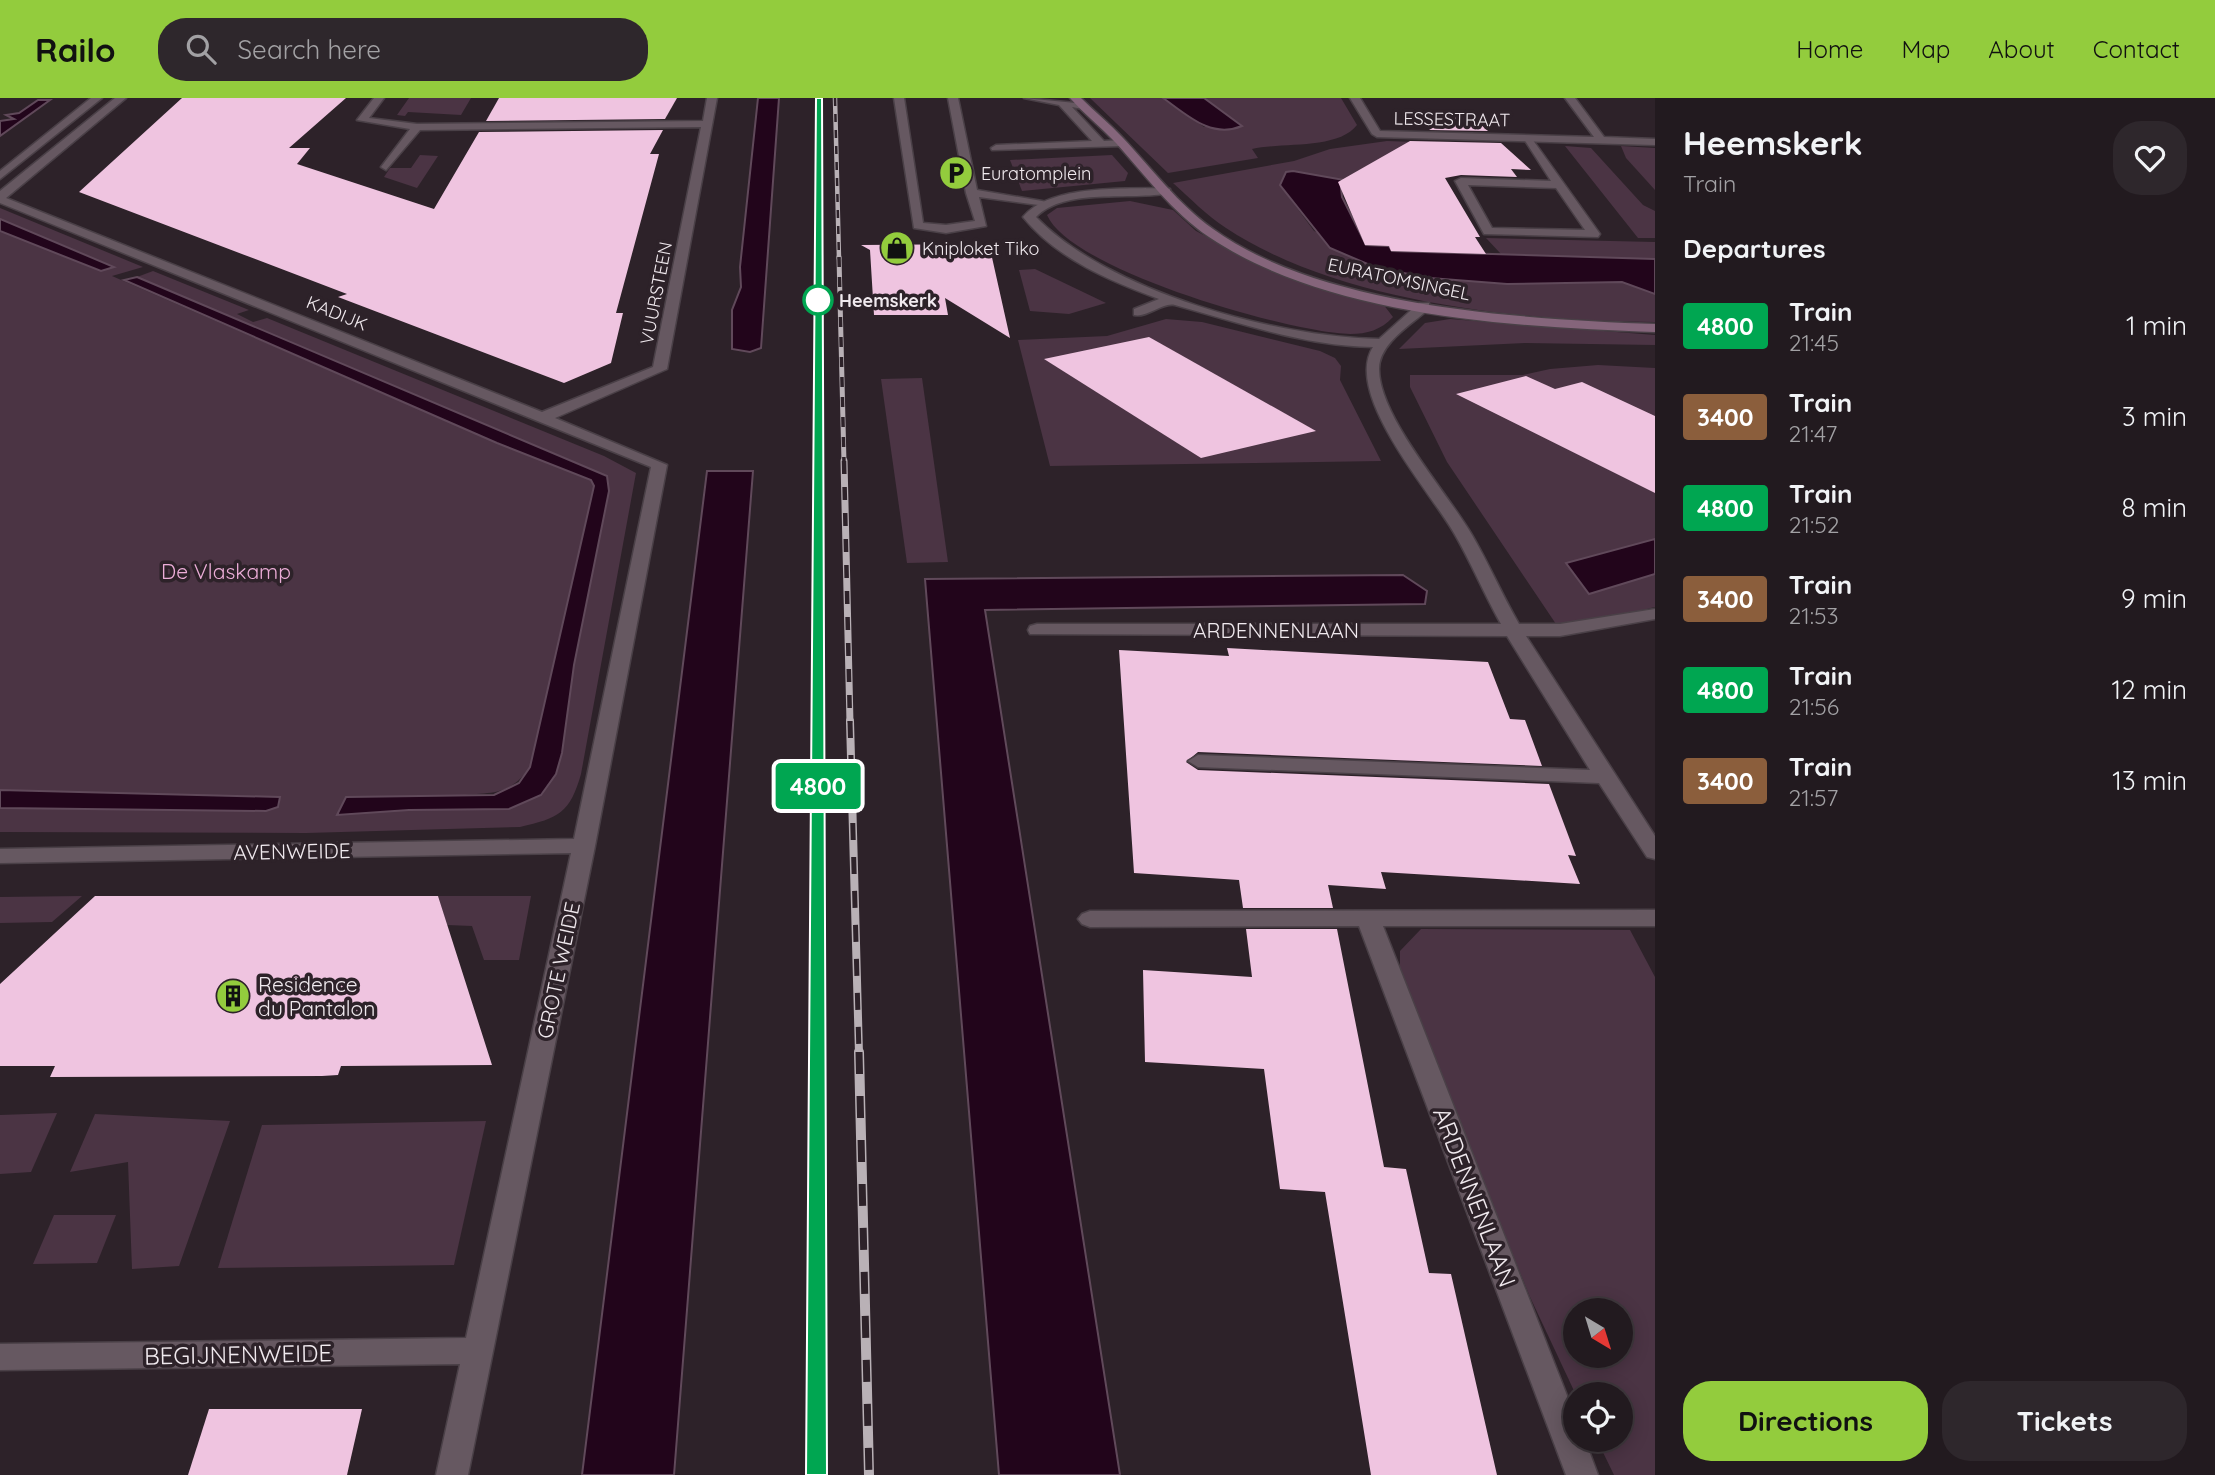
<!DOCTYPE html>
<html lang="en">
<head>
<meta charset="utf-8">
<style>
  :root { --surface:#221a1f; --page:#2e272c; --text:#f1f3f6; --muted:#a2a1a4; --line:#3f383d; --accent:#93cc3d }
  body { margin:0; font-family:Quicksand,sans-serif; background:var(--page); color:var(--text); height:100vh; display:flex; flex-direction:column; font-size:26px; white-space:nowrap }
  * { box-sizing:border-box; margin:0 }
  p { font-size:23px; color:var(--muted) }
  .icon { flex:none; width:38px; height:38px; fill:none; stroke:currentColor; stroke-width:2; stroke-linecap:round; stroke-linejoin:round }
  .map { position:relative; flex:1; overflow:hidden }
  .side { display:flex; flex-direction:column; background:var(--surface); width:560px }
  .side>* { flex:none }
  .badge { padding:0 14px; border-radius:5px; font-size:24px; line-height:46px }
  .needle { width:46px; rotate:142deg }
  .buttons { position:absolute; left:1563px; top:1200px; display:grid; gap:14px }
  .buttons a { display:grid; place-items:center; width:70px; height:70px; border-radius:50%; background:var(--surface); box-shadow:0 4px 18px #0003,0 0 0 2px var(--line); font-size:35px }
  .map>.badge { position:absolute; translate:-50% -50%; box-shadow:0 0 0 4px #fff }
  h2 { padding:0 28px; font-size:26px; line-height:63px }
  .round { display:grid; place-items:center; flex:none; width:74px; height:74px; border-radius:28px; background:var(--page) }
  .overview { display:flex; align-items:center; justify-content:space-between; height:119px; padding:0 28px }
  h1 { font-size:33px; font-weight:700; line-height:52px }
  .primary-button { display:flex; gap:14px; margin-top:auto; padding:14px 28px }
  .primary-button a { flex:1; height:80px; border-radius:28px; background:var(--accent); color:#111; font-size:28px; font-weight:700; line-height:80px; text-align:center }
  .primary-button a+a { background:var(--page); color:var(--text) }
  ul { padding:0; list-style:none }
  li { display:flex; align-items:center; gap:21px; height:91px; padding:0 28px }
  li div { flex:1 }
  li b { display:block; font-size:26px }
  li em { font-style:normal }
  li .badge { min-width:77px; font-weight:700; text-align:center }
  header { display:flex; align-items:center; gap:42px; box-sizing:border-box; height:98px; padding:0 35px; background:var(--accent); color:#111 }
  header strong { font-size:33px }
  nav { display:flex; gap:38px; margin-inline-start:auto; font-size:24px }
  .search { width:490px; height:63px; background:var(--page); display:flex; align-items:center; gap:18px; box-sizing:border-box; padding:0 24px; border-radius:28px; color:var(--muted); font-size:26px }
  main { display:flex; flex:1; min-height:0 }
  .map>svg:first-child { display:block }
  .green { fill:#4b3444; fill-rule:evenodd }
  .water { fill:#22051b; stroke:#60495a; stroke-width:2 }
  .building { fill:#efc4e0 }
  .lines { fill:none; stroke-linecap:round; stroke-linejoin:round }
  .lane-casing { stroke:#4a4047; stroke-width:3 }
  .street-casing { stroke:#4a4047; stroke-width:3 }
  .secondary-casing { stroke:#4a4047; stroke-width:3 }
  .lane { fill:#665861; fill-rule:evenodd }
  .street { fill:#665861; fill-rule:evenodd }
  .secondary { fill:#85657b; fill-rule:evenodd }
  .rail-far4-casing { stroke:#b9b1b6; stroke-width:4.5 }
  .rail-far3-casing { stroke:#b9b1b6; stroke-width:5 }
  .rail-far2-casing { stroke:#b9b1b6; stroke-width:7 }
  .rail-far1-casing { stroke:#b9b1b6; stroke-width:8 }
  .rail-casing { stroke:#b9b1b6; stroke-width:10 }
  .rail-far4 { stroke:#2d2229; stroke-width:2.5; stroke-dasharray:8; stroke-linecap:butt }
  .rail-far3 { stroke:#2d2229; stroke-width:3.5; stroke-dasharray:10; stroke-linecap:butt }
  .rail-far2 { stroke:#2d2229; stroke-width:4.5; stroke-dasharray:13; stroke-linecap:butt }
  .rail-far1 { stroke:#2d2229; stroke-width:5; stroke-dasharray:17; stroke-linecap:butt }
  .rail { stroke:#2d2229; stroke-width:7; stroke-dasharray:22; stroke-linecap:butt }
  .line { fill:#00a651; stroke:#fff; stroke-width:2 }
  .stop-dot { fill:#fff; stroke:#00a651; stroke-width:3.5 }
  .labels { text-anchor:middle; dominant-baseline:central; stroke-width:7; stroke-linejoin:round; paint-order:stroke }
  .far-street-label { font-size:18px; fill:#f0e9ee; stroke:#2d2229 }
  .far-poi-label { font-size:18px; fill:#f0e9ee; stroke:#2d2229; text-anchor:start }
  .far-stop-label { font-size:18px; font-weight:bold; fill:#f0e9ee; stroke:#2d2229; text-anchor:start }
  .park-label { font-size:21px; fill:#ecadd8; stroke:#2d2229 }
  .street-label { font-size:21px; fill:#f0e9ee; stroke:#2d2229 }
  .poi-label { font-size:21px; fill:#f0e9ee; stroke:#2d2229; text-anchor:start }
  .near-street-label { font-size:24px; fill:#f0e9ee; stroke:#2d2229 }
</style>
</head>
<body>
<header>
<strong>Railo</strong>
<div class="search"><svg class="icon" aria-label="search" viewBox="0 0 24 24"><circle cx="10" cy="10" r="6"/><path d="M15 15l6 6"/></svg>Search here</div>
<nav><a>Home</a><a>Map</a><a>About</a><a>Contact</a></nav>
</header>
<main>
<div class="map">
<svg width="1655" height="1377" viewBox="0 0 1655 1377">
  <rect width="100%" height="100%" fill="#2d2229"/>
  <g class="green">
    <path d="M409 0H471L461 17 408 14 405 18 397 17Z"/>
    <path d="M1090 0H1163L1204 29 1242 28 1204 0H1341L1357 27C1338 52 1281 44 1252 51L1258 60 1168 75Z"/>
    <path d="M1387 43 1468 46 1366 69 1344 82 1293 73 1280 87 1314 133 1430 180 1507 186 1622 184 1655 196V224C1521 223 1340 205 1226 130 1206 117 1191 101 1173 85L1294 63 1330 51Z"/>
    <path d="M1565 48 1591 50 1643 107 1655 113V140H1638Z"/>
    <path d="M1621 48 1655 50V92L1626 60Z"/>
    <path d="M420 57 438 58 417 90 384 79 390 70H411Z"/>
    <path d="M1112 57 1128 75 1125 83 1022 93 1010 62Z"/>
    <path d="M1130 103 1173 112 1196 133 1265 169 1383 206 1393 219C1381 232 1367 236 1350 236 1291 235 1070 172 1047 117L1057 110Z"/>
    <path d="M0 110 143 169 112 178 497 345 591 382 594 388 530 669C506 703 486 692 452 699 437 703 423 708 409 712L509 711 562 655 574 567 609 393 607 378 137 179 153 173 249 212 237 216 253 224 267 220 604 358 636 375 581 676C570 715 559 720 520 729L306 735 0 734V710L266 713 279 709 280 699 0 692V133L101 173 113 169 0 121Z"/>
    <path d="M1486 140 1655 144V161L1501 156Z"/>
    <path d="M1035 171 1106 205 1069 216 1030 213 1019 172Z"/>
    <path d="M1166 221 1202 224 1320 253 1335 260 1341 268 1340 282 1381 363 1050 368 1018 242 1107 238Z"/>
    <path d="M1450 221 1655 237V247L1525 245 1399 251 1425 225Z"/>
    <path d="M1598 267 1655 270V441L1567 465 1589 496 1655 476V509L1560 532 1447 364 1410 289V277H1523L1550 271Z"/>
    <path d="M922 280 948 464 907 465 881 281Z"/>
    <path d="M82 798 52 824 0 825V799Z"/>
    <path d="M438 798H531L519 862H484L472 828 447 827Z"/>
    <path d="M1421 831 1630 832 1655 879V1377H1614L1597 1342H1620V1297H1576L1530 1199 1400 878V853ZM1575 1213H1620V1258H1575Z"/>
    <path d="M57 1015 31 1074 0 1076V1017Z"/>
    <path d="M95 1016 230 1023 179 1168 132 1171 128 1064 70 1074Z"/>
    <path d="M486 1023 454 1167 218 1170 262 1027Z"/>
    <path d="M54 1117H116L97 1165 33 1166Z"/>
  </g>
  <g class="water">
    <path d="M758 0H779L761 250 750 254 732 251V212L741 189 740 169Z"/>
    <path d="M1163 0H1204L1242 28C1211 41 1187 17 1163 0Z"/>
    <path d="M38 2H50L0 38V23L14 21 6 17 19 15Z"/>
    <path d="M1293 73 1344 82 1341 90 1342 99 1366 147 1389 148 1392 153 1655 161V196L1622 184 1507 186 1430 180 1377 170 1330 150 1280 87 1286 74Z"/>
    <path d="M0 121 114 169 101 173 0 133Z"/>
    <path d="M137 179 607 378 609 393 574 567 562 655 556 676 541 697 509 711 409 712 337 717 346 699 494 697 519 685 530 669 594 388 591 382 497 345 124 182Z"/>
    <path d="M707 373H753L674 1377H582Z"/>
    <path d="M1655 441V476L1589 496 1566 465Z"/>
    <path d="M1403 477 1427 493 1425 506 985 512 1120 1377H999L925 481Z"/>
    <path d="M0 692 280 699 278 709 266 713 0 710Z"/>
  </g>
  <g class="building">
    <path d="M182 0H346L289 50H310L297 66 434 111 479 34 663 32 650 56H659L616 215H623L611 265 564 285 338 199 347 196 79 94Z"/>
    <path d="M499 0H677L665 21 486 23Z"/>
    <path d="M1464 12 1488 33 1429 32Z"/>
    <path d="M1410 43 1501 45 1531 72 1511 71 1517 79 1461 77 1445 80 1480 139H1475L1486 156 1391 153 1389 148 1365 147 1338 84Z"/>
    <path d="M989 146 1010 240 945 200 948 217H874L870 152 861 147Z"/>
    <path d="M1149 239 1316 333 1201 360 1044 261Z"/>
    <path d="M1526 278 1555 291 1582 284 1655 318V395L1456 296Z"/>
    <path d="M1227 550 1488 564 1510 621 1525 622 1542 668 1198 654 1186 664 1198 672 1549 686 1576 758 1568 757 1580 786 1381 774 1386 791 1328 787 1333 810H1243L1239 782 1134 775 1119 552 1229 558Z"/>
    <path d="M95 798H438L492 967 341 968 338 977 322 978 50 979 55 968H0V886Z"/>
    <path d="M1246 831H1337L1384 1069 1406 1071 1429 1175 1451 1176 1497 1377H1371L1325 1094 1280 1091 1264 971 1145 964 1143 872 1252 879Z"/>
    <path d="M209 1311H362L347 1377H188Z"/>
  </g>
  <g class="lines">
    <g class="lane-casing">
      <g id="lane">
        <path d="M894 0H904L923 125 946 127 975 123 966 95 948 0H958L977 92 1042 103 1046 104V108L979 99 986 128 946 135 914 130Z"/>
        <path d="M1024 0 1086 6 1083 11 1072 9 1104 43 1122 42 1127 45 1122 48 992 52 991 50 996 47 1092 43 1059 7Z"/>
        <path d="M1522 38H1530L1600 136 1598 139 1484 136 1455 83 1461 80 1551 83ZM1468 87 1556 90 1585 132 1492 130Z"/>
      </g>
    </g>
    <g class="street-casing">
      <g id="street">
        <path d="M91 0H102L0 81V73Z"/>
        <path d="M115 0H126L6 100 542 314 653 269 701 29 420 32 386 72 381 69 410 31 357 22 374 0H384L369 20 417 26 703 23 707 0H717L667 271 555 320 667 367 595 748 468 1377H436L460 1266 0 1272V1246L466 1240 571 755 0 765V751L574 741 651 369 0 105V93Z"/>
        <path d="M1350 0H1360L1380 33 1594 39 1565 0H1575L1604 39 1655 41V47L1377 39 1372 36Z"/>
        <path d="M1166 90 1170 91V95C1131 103 1065 89 1036 119 1109 194 1276 239 1379 241L1419 205H1429V211C1412 226 1379 245 1379 271 1379 319 1447 394 1472 437 1489 466 1502 497 1519 526H1560L1655 511V521L1560 538H1526L1655 738V761L1647 759 1599 685 1198 669 1188 663 1198 657 1590 672 1507 538 1030 536 1028 532 1030 528 1037 526H1501C1484 496 1471 464 1454 435 1430 393 1343 296 1373 249 1303 248 1241 225 1175 207 1162 204 1148 220 1134 217V211L1159 201C1110 183 1057 161 1023 119 1050 86 1126 91 1166 90Z"/>
        <path d="M1655 812V828H1383L1575 1318V1342H1585L1598 1377H1566L1359 828 1090 829 1082 826 1078 821 1082 816 1090 813Z"/>
      </g>
    </g>
    <g class="secondary-casing">
      <path id="secondary" d="M1070 0H1081C1095 14 1110 26 1123 40 1152 71 1178 106 1213 131 1322 210 1523 221 1655 226V234C1515 229 1328 219 1209 139 1172 114 1145 77 1116 45 1101 29 1084 16 1070 0Z"/>
    </g>
    <use href="#lane" class="lane"/>
    <use href="#street" class="street"/>
    <use href="#secondary" class="secondary"/>
    <g class="rail-far4-casing">
      <g id="rail-far4">
        <path d="M835 0 839 161"/>
        <path d="M819 161V0"/>
      </g>
    </g>
    <g class="rail-far3-casing">
      <g id="rail-far3">
        <path d="M839 159 844 365"/>
        <path d="M818 365 819 159"/>
      </g>
    </g>
    <g class="rail-far2-casing">
      <g id="rail-far2">
        <path d="M844 363 850 625"/>
        <path d="M818 625V363"/>
      </g>
    </g>
    <g class="rail-far1-casing">
      <g id="rail-far1">
        <path d="M850 623 859 956"/>
        <path d="M817 956 818 623"/>
      </g>
    </g>
    <g class="rail-casing">
      <g id="rail">
        <path d="M859 954 869 1377"/>
        <path d="M816 1377 817 954"/>
      </g>
    </g>
    <use href="#rail-far4" class="rail-far4"/>
    <use href="#rail-far3" class="rail-far3"/>
    <use href="#rail-far2" class="rail-far2"/>
    <use href="#rail-far1" class="rail-far1"/>
    <use href="#rail" class="rail"/>
  </g>
  <path class="line" d="M816 0H822L827 1377H806Z"/>
  <defs>
    <g id="parking-disc" transform="scale(1.75)"><circle r="9.5" fill="#93cc3d" stroke="#2d2229"/><path d="M-3.5-5.5H1a3.5 3.5 0 0 1 0 7H-1V5.5H-3.5ZM-1-3.4V-.6H.8a1.4 1.4 0 0 0 0-2.8Z" fill="#111"/></g>
    <g id="shop-disc" transform="scale(1.75)"><circle r="9.5" fill="#93cc3d" stroke="#2d2229"/><path d="M-5-2.5h2.3a2.7 3.5 0 0 1 5.4 0H5L5.5 6h-11ZM-1.5-2.5h3a1.5 2.3 0 0 0-3 0Z" fill="#111"/></g>
    <g id="building-disc" transform="scale(1.75)"><circle r="9.5" fill="#93cc3d" stroke="#2d2229"/><path d="M-4-6H4V6H1V3H-1V6H-4ZM-2.5-4.3h1.7v1.8h-1.7ZM.8-4.3h1.7v1.8H.8ZM-2.5-1h1.7V.8h-1.7ZM.8-1h1.7V.8H.8Z" fill="#111"/></g>
  </defs>
  <g fill-rule="evenodd">
    <use href="#parking-disc" x="956" y="75"/>
    <use href="#shop-disc" x="897" y="150"/>
    <use href="#building-disc" x="233" y="898"/>
  </g>
  <circle class="stop-dot" cx="818" cy="202" r="14"/>
  <g class="labels">
    <g class="far-street-label">
      <text transform="translate(1452 21) rotate(1)">LESSESTRAAT</text>
      <text transform="translate(1399 181) rotate(12)">EURATOMSINGEL</text>
      <text transform="translate(656 195) rotate(-79)">VUURSTEEN</text>
      <text transform="translate(337 215) rotate(22)">KADIJK</text>
    </g>
    <g class="far-poi-label">
      <text x="981" y="75">Euratomplein</text>
      <text x="922" y="150">Kniploket Tiko</text>
    </g>
    <g class="far-stop-label">
      <text x="839" y="202">Heemskerk</text>
    </g>
    <g class="park-label">
      <text x="226" y="473">De Vlaskamp</text>
    </g>
    <g class="street-label">
      <text x="1276" y="532">ARDENNENLAAN</text>
      <text transform="translate(292 753) rotate(-1)">AVENWEIDE</text>
      <text transform="translate(558 872) rotate(-78)">GROTE WEIDE</text>
    </g>
    <g class="poi-label">
      <text x="258" y="886">Residence<tspan x="258" dy="24">du Pantalon</tspan></text>
    </g>
    <g class="near-street-label">
      <text transform="translate(1475 1099) rotate(69)">ARDENNENLAAN</text>
      <text transform="translate(238 1256) rotate(-1)">BEGIJNENWEIDE</text>
    </g>
  </g>
</svg>
<div class="buttons">
<a><svg class="needle" viewBox="-14 -14 28 28"><path d="M0-13l5 13h-10z" fill="#e53935"/><path d="M0 13l5-13h-10z" fill="#a2a1a4"/></svg></a>
<a><svg class="icon" aria-label="locate" viewBox="0 0 24 24"><circle cx="12" cy="12" r="6"/><path d="M12 2v4M12 18v4M2 12h4M18 12h4"/></svg></a>
</div>
<b class="badge" style="left:818px;top:688px;background:#00a651;color:#fff">4800</b>
</div>
<section class="side">
<div class="overview"><div><h1>Heemskerk</h1><p>Train</p></div><a class="round"><svg class="icon" aria-label="heart" viewBox="0 0 24 24"><path d="M12 20l-8-8c-3-5 5-10 8-4 3-6 11-1 8 4z"/></svg></a></div>
<h2>Departures</h2>
<ul>
<li><span class="badge" style="background:#00a651;color:#fff">4800</span><div><b>Train</b><p>21:45</p></div><em>1 min</em></li>
<li><span class="badge" style="background:#8b5e3c;color:#fff">3400</span><div><b>Train</b><p>21:47</p></div><em>3 min</em></li>
<li><span class="badge" style="background:#00a651;color:#fff">4800</span><div><b>Train</b><p>21:52</p></div><em>8 min</em></li>
<li><span class="badge" style="background:#8b5e3c;color:#fff">3400</span><div><b>Train</b><p>21:53</p></div><em>9 min</em></li>
<li><span class="badge" style="background:#00a651;color:#fff">4800</span><div><b>Train</b><p>21:56</p></div><em>12 min</em></li>
<li><span class="badge" style="background:#8b5e3c;color:#fff">3400</span><div><b>Train</b><p>21:57</p></div><em>13 min</em></li>
</ul>
<div class="primary-button"><a>Directions</a><a>Tickets</a></div>
</section>
</main>
</body>
</html>
